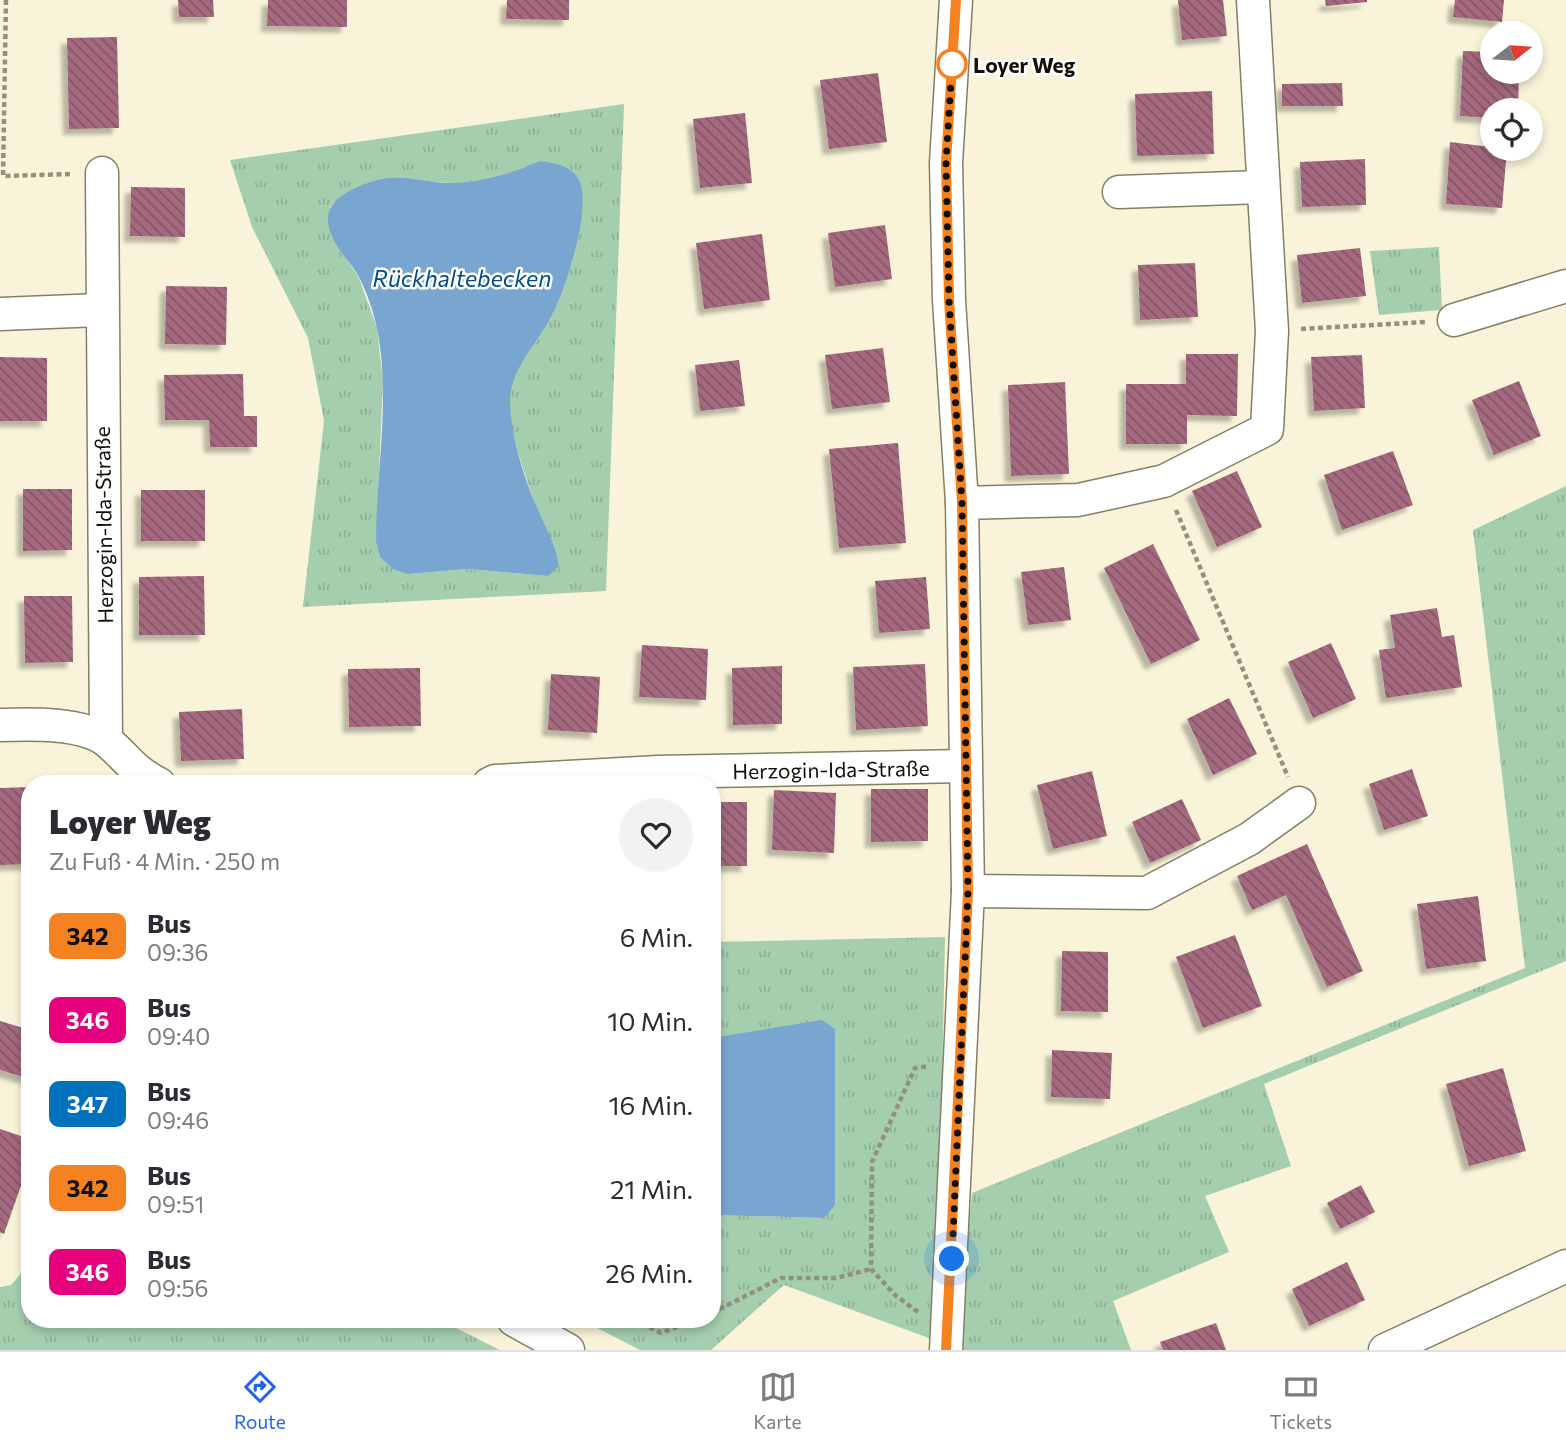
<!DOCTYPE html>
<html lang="de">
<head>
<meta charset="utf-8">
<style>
  :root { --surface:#fff; --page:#f2f2f3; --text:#2b2b33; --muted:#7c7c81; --line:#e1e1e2; --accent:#2563eb }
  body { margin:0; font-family:Commissioner,sans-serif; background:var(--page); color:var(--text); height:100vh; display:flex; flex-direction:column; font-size:26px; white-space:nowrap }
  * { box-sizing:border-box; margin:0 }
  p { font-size:23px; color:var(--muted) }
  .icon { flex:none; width:38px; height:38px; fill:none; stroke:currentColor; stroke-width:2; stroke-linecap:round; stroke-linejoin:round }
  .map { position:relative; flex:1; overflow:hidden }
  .drawer { position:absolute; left:21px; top:775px; width:700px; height:553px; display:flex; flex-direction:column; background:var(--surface); border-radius:28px; box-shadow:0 4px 10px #0003 }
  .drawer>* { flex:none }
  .badge { padding:0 14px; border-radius:10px; font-size:24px; line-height:46px }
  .needle { width:46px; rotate:73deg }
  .fabs { position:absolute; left:1480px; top:21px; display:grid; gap:14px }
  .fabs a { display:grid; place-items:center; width:63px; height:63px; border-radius:50%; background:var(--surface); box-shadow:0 4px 10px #0003; font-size:35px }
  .you { position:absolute; width:35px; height:35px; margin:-18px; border:5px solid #fff; border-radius:50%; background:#1a73e8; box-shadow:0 0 0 10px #1a73e833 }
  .map>.badge { position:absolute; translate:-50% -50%; box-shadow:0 0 0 4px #fff }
  .round { display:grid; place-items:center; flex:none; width:74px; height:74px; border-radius:37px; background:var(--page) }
  .headline { display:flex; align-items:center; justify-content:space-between; height:119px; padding:0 28px }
  h1 { font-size:33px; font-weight:800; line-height:52px }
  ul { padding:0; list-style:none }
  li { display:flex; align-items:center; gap:21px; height:84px; padding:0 28px }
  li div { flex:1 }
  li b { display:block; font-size:26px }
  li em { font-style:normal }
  li .badge { min-width:77px; font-weight:700; text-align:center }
  .tabs { display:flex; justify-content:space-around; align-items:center; height:98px; border-top:2px solid var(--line); background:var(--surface); font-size:19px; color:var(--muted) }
  .tabs a { display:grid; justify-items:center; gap:4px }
  .tabs .on { color:var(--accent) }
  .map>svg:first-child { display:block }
  .grass { fill:url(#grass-tufts); fill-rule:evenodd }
  .water { fill:#79a5d1 }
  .building { fill:url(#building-back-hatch); filter:url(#shadow) }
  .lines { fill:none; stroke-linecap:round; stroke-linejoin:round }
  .minor-casing { stroke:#847f67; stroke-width:35 }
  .path { stroke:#93907c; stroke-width:4.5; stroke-dasharray:5 3.5; stroke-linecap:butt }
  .minor { stroke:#fff; stroke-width:32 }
  .line-casing { stroke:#fff; stroke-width:16 }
  .line { stroke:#f58220; stroke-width:10 }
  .walk { stroke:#121007; stroke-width:7; stroke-dasharray:0 12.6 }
  .stop-dot { fill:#fff; stroke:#f58220; stroke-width:3.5 }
  .labels { text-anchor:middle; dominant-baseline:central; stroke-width:5; stroke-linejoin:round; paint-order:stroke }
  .stop-label { font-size:21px; font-weight:bold; fill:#121007; stroke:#fff; text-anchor:start }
  .street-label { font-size:21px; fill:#121007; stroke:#fff }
  .water-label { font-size:23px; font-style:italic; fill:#004b81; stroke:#fff }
</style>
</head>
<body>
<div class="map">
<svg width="1566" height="1350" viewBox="0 0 1566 1350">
  <defs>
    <pattern id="grass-tufts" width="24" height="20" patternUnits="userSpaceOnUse" patternTransform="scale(1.75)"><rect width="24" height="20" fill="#a5ceaf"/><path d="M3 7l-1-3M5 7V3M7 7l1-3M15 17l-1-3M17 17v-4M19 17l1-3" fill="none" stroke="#8db095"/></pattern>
    <pattern id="building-back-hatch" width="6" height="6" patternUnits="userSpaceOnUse" patternTransform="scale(1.75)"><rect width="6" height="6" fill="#a4697e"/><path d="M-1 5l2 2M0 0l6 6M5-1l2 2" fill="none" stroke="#845565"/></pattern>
    <filter id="shadow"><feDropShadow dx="-6" dy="6" stdDeviation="2" flood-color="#0004"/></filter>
  </defs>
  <rect width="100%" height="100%" fill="#f9f4d9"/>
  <g class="grass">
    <path d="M624 104 606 591 303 607 324 421 308 338 252 227 230 160ZM540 161 551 318C537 336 518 359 512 382 502 417 524 469 534 502 542 526 544 552 548 576L468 569 408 574 376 541 383 382 377 328 359 278 332 237 330 207C368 170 404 183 451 183 482 184 513 173 540 161Z"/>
    <path d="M1439 247 1442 310 1379 315 1370 251Z"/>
    <path d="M1566 486V961L1264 1084 1291 1166 1205 1196 1229 1252 1113 1301 1131 1350H958L972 1193 1525 968 1473 530Z"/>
    <path d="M945 937 937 1341 784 1285 711 1350H640L582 1320H712V1215L824 1218 715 1036 712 1038V942Z"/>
    <path d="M30 1263V1320H440L500 1350H0V1287L11 1285Z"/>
  </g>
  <g class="water">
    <path d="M540 161C553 163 570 165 578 178 594 204 565 291 551 317 536 345 510 369 510 402 511 435 522 471 534 501 543 523 555 542 559 566L548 576 468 569 408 574 393 569 380 557 376 541C376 471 391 397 377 329 374 313 367 293 360 279 350 260 327 241 328 218 328 198 357 186 374 181 401 172 426 184 453 183 484 182 512 173 540 161Z"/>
    <path d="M822 1020 835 1029V1205L824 1218 712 1215V1038Z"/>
  </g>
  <g class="building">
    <path d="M178 0H213L214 17H179Z"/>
    <path d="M268 0H347V27L267 26Z"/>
    <path d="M507 0H569V20L506 19Z"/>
    <path d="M1178 0H1223L1227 36 1182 40Z"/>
    <path d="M1325 0H1367V2L1326 6Z"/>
    <path d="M1455 0H1504L1502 22 1453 17Z"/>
    <path d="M117 37 119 128 69 129 67 38Z"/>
    <path d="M1463 51 1493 52V72H1519L1518 110H1493V118L1460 116Z"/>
    <path d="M878 73 887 142 829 149 820 80Z"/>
    <path d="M1342 83 1343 106H1282V84Z"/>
    <path d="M1212 91 1214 154 1137 156 1135 94Z"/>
    <path d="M745 113 752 183 700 188 693 119Z"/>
    <path d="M1450 142 1507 149 1502 208 1446 204Z"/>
    <path d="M1365 159 1366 205 1302 207 1300 162Z"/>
    <path d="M131 187 185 188V237L130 236Z"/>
    <path d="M885 225 892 279 835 287 828 233Z"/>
    <path d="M762 234 770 300 704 309 696 243Z"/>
    <path d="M1360 248 1366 296 1302 303 1297 255Z"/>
    <path d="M1195 263 1198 317 1140 320 1138 265Z"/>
    <path d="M166 286 227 287 226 345 165 344Z"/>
    <path d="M883 348 890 402 832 409 825 355Z"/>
    <path d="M1186 354H1238L1237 416 1187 415V444H1126V384H1186Z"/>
    <path d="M1362 355 1365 408 1314 411 1311 357Z"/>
    <path d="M0 357 47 358V421H0Z"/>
    <path d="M739 360 745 406 700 411 695 365Z"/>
    <path d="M243 374 244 416H257V447H210L209 420H165L164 375Z"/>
    <path d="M1519 381 1541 436 1494 455 1472 400Z"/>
    <path d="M1065 382 1069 474 1011 476 1008 385Z"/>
    <path d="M898 443 906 543 839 548 829 449Z"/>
    <path d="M1393 451 1413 505 1342 530 1324 475Z"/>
    <path d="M1237 471 1262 527 1217 547 1192 491Z"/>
    <path d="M23 489H72V550L23 551Z"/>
    <rect x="141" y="490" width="64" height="51"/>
    <path d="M1153 544 1200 640 1151 664 1104 568Z"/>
    <path d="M1064 567 1071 620 1028 625 1021 572Z"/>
    <path d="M204 576 205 635H139V577Z"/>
    <path d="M926 577 930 629 879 633 875 581Z"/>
    <path d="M24 596H72L73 662 25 663Z"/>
    <path d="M1437 608 1442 637 1454 635 1462 687 1386 698 1379 650 1395 648 1390 615Z"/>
    <path d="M1331 643 1356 699 1313 718 1288 662Z"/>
    <path d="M642 645 708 649 706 700 639 697Z"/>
    <path d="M925 664 928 726 856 730 853 667Z"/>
    <path d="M782 666V724L733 725 732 668Z"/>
    <path d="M420 668 421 726 349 727 348 669Z"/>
    <path d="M551 674 600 677 597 733 548 730Z"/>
    <path d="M1229 698 1257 754 1213 775 1187 719Z"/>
    <path d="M242 709 244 759 181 761 179 712Z"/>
    <path d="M1412 769 1428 816 1384 830 1369 784Z"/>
    <path d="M1092 771 1107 836 1053 849 1037 785Z"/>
    <path d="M30 787V864L0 865V788Z"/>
    <path d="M871 789H928V841L871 842Z"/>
    <path d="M774 790 836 793 834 853 772 850Z"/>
    <path d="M1182 799 1201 840 1150 863 1132 822Z"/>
    <rect x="712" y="802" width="35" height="64"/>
    <path d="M1307 844 1363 971 1327 987 1286 895 1252 910 1237 876Z"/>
    <path d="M1478 896 1486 961 1426 969 1417 904Z"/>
    <path d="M1235 935 1262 1006 1203 1028 1176 957Z"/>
    <path d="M1062 951 1108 952V1012L1061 1011Z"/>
    <path d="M0 1021 30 1030V1079L0 1070Z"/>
    <path d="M1052 1050 1112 1053 1110 1099 1051 1097Z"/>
    <path d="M1503 1068 1526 1151 1469 1166 1446 1084Z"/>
    <path d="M0 1129 30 1139V1179L24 1177 4 1234 0 1232Z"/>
    <path d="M1361 1185 1375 1212 1340 1229 1327 1203Z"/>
    <path d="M1347 1262 1365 1300 1309 1326 1292 1289Z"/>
    <path d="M1216 1323 1226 1350H1163L1160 1342Z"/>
  </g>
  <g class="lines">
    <g class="minor-casing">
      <g id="minor">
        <path d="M102 173 106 740"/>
        <path d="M1119 192 1262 187"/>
        <path d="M0 314 100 310"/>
        <path d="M1454 320 1566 286"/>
        <path d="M962 503 1078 500 1164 481 1267 429 1272 331 1253 0"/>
        <path d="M0 725C29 724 84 722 108 742 129 760 132 770 159 784"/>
        <path d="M489 784 495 781 658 772 964 766"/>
        <path d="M968 891 1147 893 1249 839 1299 803"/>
        <path d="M514 1320 568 1350"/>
        <path d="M946 1350 968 891 962 503 949 300 946 163 956 0"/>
        <path d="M1385 1350 1566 1266"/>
      </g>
    </g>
    <g class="path">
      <path d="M6 0 3 176 73 174"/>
      <path d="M1301 329 1425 322"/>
      <path d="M1176 510 1288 777"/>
      <path d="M918 1312 895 1295 871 1269 872 1162 915 1068 929 1066"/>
      <path d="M712 1313 781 1278H836L871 1269"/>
      <path d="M634 1320 661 1333 695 1320"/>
    </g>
    <use href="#minor" class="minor"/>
  </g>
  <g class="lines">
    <g class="line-casing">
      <path id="line" d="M946 1350 968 891 962 503 949 300 946 163 956 0"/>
    </g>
    <use href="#line" class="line"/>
    <path class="walk" d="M952 1259 968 891 962 503 949 300 946 163 952 64"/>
  </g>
  <circle class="stop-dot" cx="952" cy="64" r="14"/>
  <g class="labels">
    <g class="stop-label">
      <text x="973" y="64">Loyer Weg</text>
    </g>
    <g class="street-label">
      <text transform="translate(103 525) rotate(-91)">Herzogin-Ida-Straße</text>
      <text transform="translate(831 769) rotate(-1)">Herzogin-Ida-Straße</text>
    </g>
    <g class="water-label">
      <text x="462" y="278">Rückhaltebecken</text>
    </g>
  </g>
</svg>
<div class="fabs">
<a><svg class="needle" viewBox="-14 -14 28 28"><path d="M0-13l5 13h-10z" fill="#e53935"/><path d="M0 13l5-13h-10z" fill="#7c7c81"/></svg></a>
<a><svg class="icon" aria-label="locate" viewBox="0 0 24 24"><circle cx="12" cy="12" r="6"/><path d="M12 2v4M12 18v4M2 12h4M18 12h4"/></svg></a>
</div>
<div class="you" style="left:952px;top:1259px"></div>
<section class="drawer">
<div class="headline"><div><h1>Loyer Weg</h1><p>Zu Fuß · 4 Min. · 250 m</p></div><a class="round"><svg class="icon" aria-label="heart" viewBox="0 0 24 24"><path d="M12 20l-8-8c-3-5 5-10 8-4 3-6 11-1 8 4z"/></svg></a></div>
<ul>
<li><span class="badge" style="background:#f58220;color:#111">342</span><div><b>Bus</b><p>09:36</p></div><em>6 Min.</em></li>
<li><span class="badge" style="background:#e6007e;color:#fff">346</span><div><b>Bus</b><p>09:40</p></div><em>10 Min.</em></li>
<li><span class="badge" style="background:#0072bc;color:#fff">347</span><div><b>Bus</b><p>09:46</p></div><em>16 Min.</em></li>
<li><span class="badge" style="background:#f58220;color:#111">342</span><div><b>Bus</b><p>09:51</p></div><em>21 Min.</em></li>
<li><span class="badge" style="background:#e6007e;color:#fff">346</span><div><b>Bus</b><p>09:56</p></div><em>26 Min.</em></li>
</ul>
</section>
</div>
<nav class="tabs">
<a class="on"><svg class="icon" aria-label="directions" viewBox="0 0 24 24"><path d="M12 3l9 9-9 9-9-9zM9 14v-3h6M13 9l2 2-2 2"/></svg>Route</a>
<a><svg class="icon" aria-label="map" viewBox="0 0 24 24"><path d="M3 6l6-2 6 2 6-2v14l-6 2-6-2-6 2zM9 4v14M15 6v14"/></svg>Karte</a>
<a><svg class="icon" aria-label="tickets" viewBox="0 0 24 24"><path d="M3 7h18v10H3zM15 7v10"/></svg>Tickets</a>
</nav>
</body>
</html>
